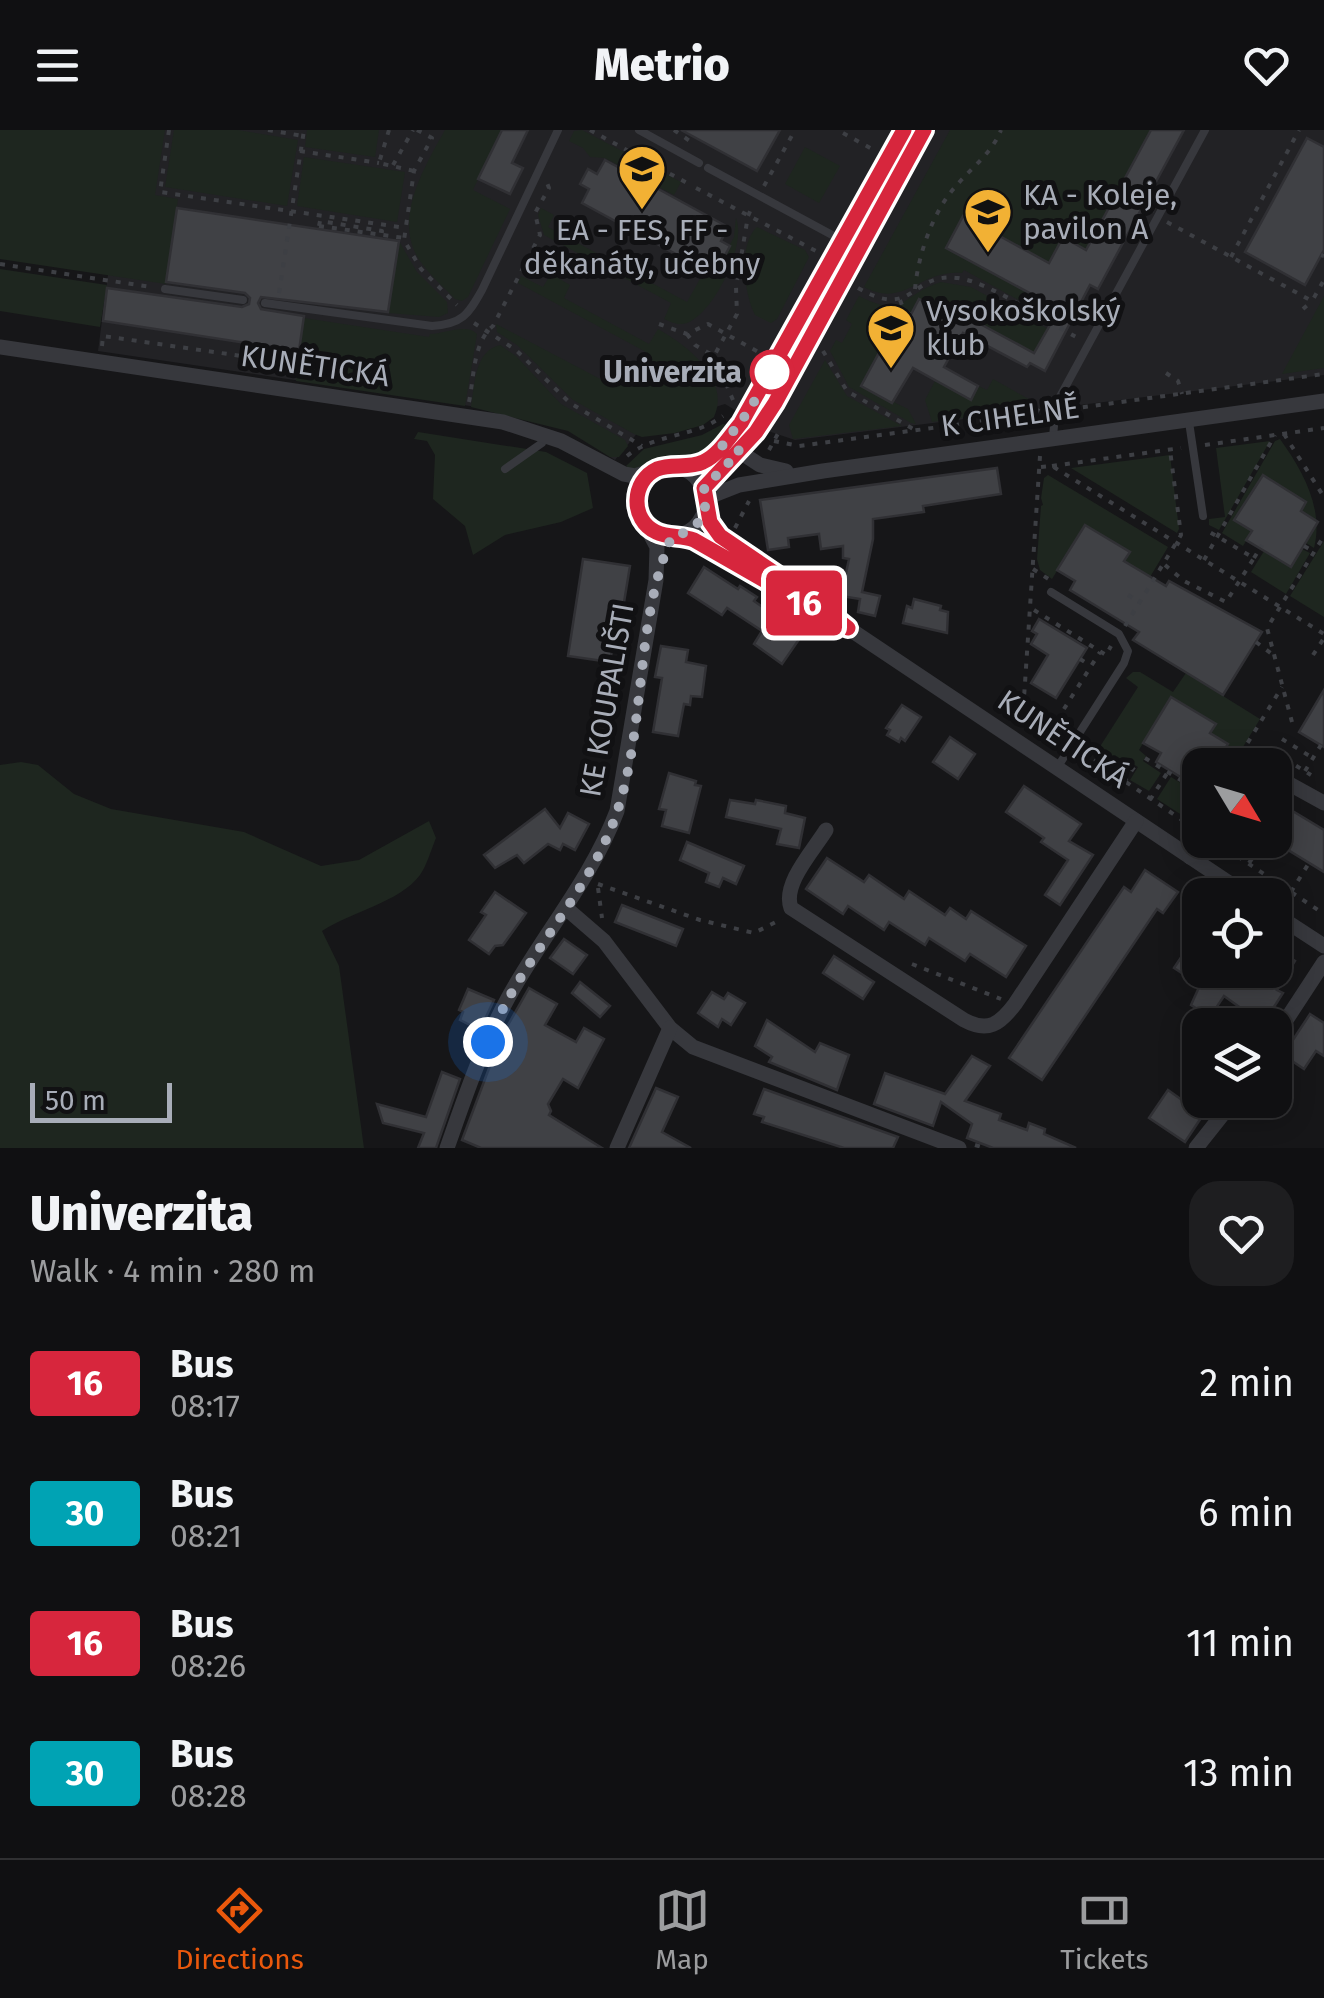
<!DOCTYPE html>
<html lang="en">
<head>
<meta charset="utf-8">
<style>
  :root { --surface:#101012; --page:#1e1e20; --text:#f1f3f6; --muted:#9c9d9f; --line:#303032; --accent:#ea580c }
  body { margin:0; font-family:"Fira Sans",sans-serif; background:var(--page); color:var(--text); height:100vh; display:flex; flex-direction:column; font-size:38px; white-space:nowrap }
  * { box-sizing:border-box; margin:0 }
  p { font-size:32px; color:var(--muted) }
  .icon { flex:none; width:55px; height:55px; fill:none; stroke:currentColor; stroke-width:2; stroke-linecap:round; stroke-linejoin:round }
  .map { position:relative; height:1018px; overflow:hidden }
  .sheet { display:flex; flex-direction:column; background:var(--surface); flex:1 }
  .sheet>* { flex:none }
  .badge { padding:0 20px; border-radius:8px; font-size:35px; line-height:65px }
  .needle { width:65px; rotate:128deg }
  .buttons { position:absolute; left:1182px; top:618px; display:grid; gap:20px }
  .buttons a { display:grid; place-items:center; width:110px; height:110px; border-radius:20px; background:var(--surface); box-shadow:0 5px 25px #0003,0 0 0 2px var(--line); font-size:50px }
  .scale { position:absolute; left:30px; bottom:25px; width:142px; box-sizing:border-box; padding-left:10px; border:5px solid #a8adb8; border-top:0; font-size:28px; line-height:35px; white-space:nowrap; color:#a8adb8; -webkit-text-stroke:8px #111113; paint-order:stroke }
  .you { position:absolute; width:50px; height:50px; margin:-25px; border:8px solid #fff; border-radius:50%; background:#1a73e8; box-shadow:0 0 0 15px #1a73e833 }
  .map>.badge { position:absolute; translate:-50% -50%; box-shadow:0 0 0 5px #fff }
  .round { display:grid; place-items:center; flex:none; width:105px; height:105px; border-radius:30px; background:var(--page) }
  .headline { display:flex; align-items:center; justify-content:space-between; height:170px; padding:0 30px }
  h1 { font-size:48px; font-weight:800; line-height:75px }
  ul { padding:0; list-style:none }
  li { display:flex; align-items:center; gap:30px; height:130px; padding:0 30px }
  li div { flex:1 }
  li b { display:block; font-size:38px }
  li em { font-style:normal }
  li .badge { min-width:110px; font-weight:700; text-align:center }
  header { display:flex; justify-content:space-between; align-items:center; height:130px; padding:0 30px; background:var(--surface); font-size:45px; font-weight:800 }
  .tab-bar { display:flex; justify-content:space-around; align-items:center; height:140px; border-top:2px solid var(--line); background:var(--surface); font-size:28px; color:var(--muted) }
  .tab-bar a { display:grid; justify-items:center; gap:5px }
  .tab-bar .selected { color:var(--accent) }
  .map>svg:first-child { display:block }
  .built { fill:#222225 }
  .green { fill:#1e261f }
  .building { fill:#404145; stroke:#303034; stroke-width:2.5 }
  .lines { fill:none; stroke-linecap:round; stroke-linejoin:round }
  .path { stroke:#3d3f44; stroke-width:4; stroke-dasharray:5 8; stroke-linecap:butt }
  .lane { stroke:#37383d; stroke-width:8 }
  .street { stroke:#37383d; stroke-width:15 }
  .line-casing { stroke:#fff; stroke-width:22 }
  .line { stroke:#d7263d; stroke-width:15 }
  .walk { stroke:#a8adb8; stroke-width:10; stroke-dasharray:0 18 }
  .stop-dot { fill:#fff; stroke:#d7263d; stroke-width:5 }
  .labels { text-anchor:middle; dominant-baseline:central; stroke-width:10; stroke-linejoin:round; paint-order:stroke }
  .poi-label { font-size:30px; fill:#a8adb8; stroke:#111113; text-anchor:start }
  .street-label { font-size:30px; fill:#a8adb8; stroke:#111113 }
  .stop-label { font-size:30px; font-weight:bold; fill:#a8adb8; stroke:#111113; text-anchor:end }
</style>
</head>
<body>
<header><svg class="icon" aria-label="menu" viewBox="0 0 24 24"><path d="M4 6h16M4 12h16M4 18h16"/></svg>Metrio<svg class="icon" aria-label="heart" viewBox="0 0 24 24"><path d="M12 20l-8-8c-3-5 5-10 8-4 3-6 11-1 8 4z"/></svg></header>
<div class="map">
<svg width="1324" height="1018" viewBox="0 0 1324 1018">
  <rect width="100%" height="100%" fill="#161618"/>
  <path class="built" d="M127 0H1324V245L795 310 771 302 725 274 639 301 615 330 571 301 504 281 98 221Z"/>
  <g class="green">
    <path d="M0 0H165L155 65 178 69 166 154 0 129Z"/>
    <path d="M174 0H237L298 10 287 76 165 57Z"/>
    <path d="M307 0H379L375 27 305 17Z"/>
    <path d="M445 0H501L473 60 510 79 468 167 462 171 455 169C441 154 422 139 414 120 397 82 427 32 445 0Z"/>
    <path d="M582 0 681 52 674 65 605 28 590 27 583 18 569 11 574 1Z"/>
    <path d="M950 0H1151L1086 120 1063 108 1049 133 964 87 1040 169 1035 179 964 140 962 143C920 139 904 179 864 157Z"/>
    <path d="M805 17 840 36 819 73 785 54Z"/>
    <path d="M304 27 405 42 397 92 297 76Z"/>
    <path d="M541 78 554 85 548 97 687 172 713 126 722 130 734 107 736 88C747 115 714 183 687 193 678 196 671 192 664 189L671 173 544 105 538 85Z"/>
    <path d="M757 97 805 120 809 127 777 189 771 193 755 185C744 164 738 114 757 97Z"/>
    <path d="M399 111 417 142 447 172 448 183 439 187 388 183Z"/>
    <path d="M0 139 107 155 100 197 0 181Z"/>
    <path d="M551 144 570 155 564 168 649 214 658 199C687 215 731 249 714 287L703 295 675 303 642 307 634 304 573 270 517 215 497 202 496 194 604 251 611 238 631 249 646 222 518 153 521 146 543 157Z"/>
    <path d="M941 152 971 157 1048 199 1035 224 946 175 942 182 919 170 896 213 886 209 861 256 908 279 916 294 911 293 849 257 830 221 836 210 842 213 852 194 846 190 859 166C906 190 901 164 941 152Z"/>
    <path d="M1324 166V238L1282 244Z"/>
    <path d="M304 188 429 207 430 204C445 204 466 193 477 204L465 276 296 251 298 232 258 226 260 215Z"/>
    <path d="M500 215 516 226 561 274 625 310 628 316 619 327H610L568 301 471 277C475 255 474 221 500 215Z"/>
    <path d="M825 230 847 266 902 296 793 309 789 295Z"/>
    <path d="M993 249 1034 272 1026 279 932 292 925 270 935 251 970 269 978 256 987 260Z"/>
    <path d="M723 294 733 296 703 325 658 329 632 340 626 336 644 319 702 305Z"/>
    <path d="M418 302 546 322 587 343 593 378 561 392 505 405 473 425 465 396 433 369 435 325 427 311 414 309Z"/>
    <path d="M1280 309C1303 341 1324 379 1314 418L1306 413 1318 392 1301 381 1306 372 1263 345 1234 390 1252 401 1243 416 1222 403 1275 311Z"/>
    <path d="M1270 311 1219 400 1209 395V389L1225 387 1216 318Z"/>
    <path d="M1170 325 1179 399 1177 403 1071 338Z"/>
    <path d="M1048 345 1168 417 1138 467 1130 462 1142 442 1124 431 1130 422 1085 395 1052 449 1040 440 1037 429 1041 376 1043 375 1041 368 1044 348Z"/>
    <path d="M1324 411V487L1290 466Z"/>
    <path d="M1302 419 1310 423 1286 464 1251 442 1264 421 1291 437Z"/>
    <path d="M1133 542H1140L1173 562 1186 543 1260 589 1232 635H1215L1227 614 1210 603 1215 594 1170 567 1139 620 1146 626 1143 631 1161 643 1149 661 1130 650 1138 637 1126 630 1123 635 1128 638 1124 646 1094 626 1138 557 1126 548Z"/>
    <path d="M21 632 38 635 74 664 111 679 244 702 321 736 359 730 429 691 436 708C431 720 427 735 420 745 400 772 351 782 322 801L339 836 364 1018H0V635Z"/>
    <path d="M1171 647 1200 665V684L1194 693 1157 669Z"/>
  </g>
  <g class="building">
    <path d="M502 0H528L512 33 523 38 510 64 478 49Z"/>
    <path d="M681 0H780L757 41Z"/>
    <path d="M1151 0H1184L1151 61 1160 66 1153 81 1143 76 1098 159 1090 155 1045 241 1030 233 1027 237 963 203 944 237 978 256 971 270 913 238 892 273 861 256 887 208 896 213 919 169 942 182 945 175 1034 223 1059 179 946 118 963 86 1049 133 1063 107 1086 120Z"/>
    <path d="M1307 8 1324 17V120L1305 155 1245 122Z"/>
    <path d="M605 30 728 97 721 111 730 116 722 131 713 126 705 140 582 73 589 59 580 54 588 39 597 44Z"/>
    <path d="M177 78 399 111 388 182 261 167 258 173 261 179 304 186 299 221 103 191 107 158 242 177 249 174 250 168 245 163 166 152Z"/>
    <path d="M997 338 1001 364 923 376 924 382 873 389V409L862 462 880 466 875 486 858 482 860 469 841 466 849 429 843 428V416L821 419 819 404 788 408 789 417 768 420 760 370Z"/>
    <path d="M1263 345 1306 372 1301 381 1318 392 1291 437 1246 410 1252 401 1234 390Z"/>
    <path d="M1085 395 1130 422 1124 431 1166 456 1169 451 1262 502 1223 565 1133 510 1139 502 1070 460 1075 451 1057 440Z"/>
    <path d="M583 429 630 436 616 521 612 520 610 532 568 526Z"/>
    <path d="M704 437 738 459 740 456 757 467 754 471 802 505 782 534 754 514 762 501 727 478 722 485 688 463Z"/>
    <path d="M914 469 941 476 940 480 948 482 947 503 903 493 907 476 912 478Z"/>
    <path d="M1039 489 1087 518 1056 568 1031 553 1048 525 1031 514 1037 504 1032 501Z"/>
    <path d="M661 516 688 520 686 532 706 536 702 567 691 566 690 575 684 574 678 606 653 602 662 548 655 547Z"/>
    <path d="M1324 560V617L1299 602Z"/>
    <path d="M1171 567 1216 594 1210 603 1228 614 1215 635H1200V659L1156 632 1161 623 1143 613Z"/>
    <path d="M902 575 921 587 905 611 901 608 899 612 887 605 890 600 886 598Z"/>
    <path d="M950 607 975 624 958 649 933 632Z"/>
    <path d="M669 643 696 651 695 655 701 656 689 703 662 696 666 680 659 679Z"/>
    <path d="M1024 656 1081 694 1069 711 1093 725 1060 775 1045 765 1068 730 1041 712 1044 708 1006 682Z"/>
    <path d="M730 670 755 674 756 670 786 676 785 683 805 688 799 718 777 714 781 699 726 687Z"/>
    <path d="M1281 674 1324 700V742L1275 712V683Z"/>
    <path d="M545 679 560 698 568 683 589 694 575 720 563 714 560 720 548 714 524 733 517 725 495 738 484 725Z"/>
    <path d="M687 712 744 736 736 754 723 748 719 757 706 752 709 743 680 730Z"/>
    <path d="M827 728 864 752 869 745 904 769 909 761 945 785 950 778 966 789 971 781 1026 816 1006 847 970 824 965 831 929 808 925 815 889 792 884 800 848 776 843 784 806 759Z"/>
    <path d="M1145 740 1178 762 1163 783 1157 779 1042 950 1009 928 1124 757 1131 762Z"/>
    <path d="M495 762 526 783 503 815 495 816 489 824 469 810 486 785 481 782Z"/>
    <path d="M622 775 683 799 676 816 615 792Z"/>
    <path d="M1200 799V840H1247L1275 858V818L1295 831 1277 860 1283 863 1263 894 1224 866 1210 887 1191 875 1200 855 1174 838Z"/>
    <path d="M564 809 587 825 573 844 550 828Z"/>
    <path d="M834 826 874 852 863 869 823 843Z"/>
    <path d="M580 852 610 876 600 887 572 863Z"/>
    <path d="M529 858 557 874 545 895 576 912 584 898 604 909 578 958 563 949 548 974 551 981 549 985 602 1018H481L462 1010 500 909Z"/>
    <path d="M468 859 494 870 480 900 460 890 463 882 459 880Z"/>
    <path d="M712 862 724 869 728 863 745 873 731 895 722 889 718 897 698 883Z"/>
    <path d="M1310 884 1324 893V926L1316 921 1304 939 1283 925Z"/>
    <path d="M767 890 815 922 820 913 849 925 837 960 769 932 772 927 755 916Z"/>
    <path d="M972 926 990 936 965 971 1001 984 999 990 1027 1000 1029 993 1045 999 1044 1004 1076 1018H993L967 1008 972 994 941 972 933 996 874 974 885 943 945 964Z"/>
    <path d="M442 942 460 949 436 1018H418L424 1003 383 993 377 974 426 987Z"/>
    <path d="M656 958 678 967 662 1002 691 1018H629Z"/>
    <path d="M764 959 898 1007 893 1018H844L762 992 764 987 754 984Z"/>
    <path d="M1168 960 1203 985 1185 1012 1149 988Z"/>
  </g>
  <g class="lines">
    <g class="path">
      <path d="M169 0 160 62 406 98"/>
      <path d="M268 0 303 6"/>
      <path d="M389 0 379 33 414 41"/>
      <path d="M417 0 432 8 414 41 404 110 421 139 457 175"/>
      <path d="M590 0 687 53"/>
      <path d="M674 0 694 14"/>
      <path d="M843 3 874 20"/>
      <path d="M300 21 379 33"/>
      <path d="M393 35 413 0"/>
      <path d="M764 56 795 0"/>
      <path d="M696 58 816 121"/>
      <path d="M1167 92 1312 171 1324 150"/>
      <path d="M319 96 404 108"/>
      <path d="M319 96 320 91 382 101 381 109"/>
      <path d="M1321 125 1324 126"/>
      <path d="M1231 127 1299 0"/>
      <path d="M0 134 151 157"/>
      <path d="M858 158C915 191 909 142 958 148 989 152 1046 191 1076 207"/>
      <path d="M915 159C918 125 933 81 956 56 972 37 992 23 1001 0"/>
      <path d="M279 163 304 0"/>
      <path d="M900 170 904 180 911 185"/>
      <path d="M1303 179 1312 171"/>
      <path d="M474 193 516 220 570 273 642 316"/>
      <path d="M659 194 687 204 708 194 762 224"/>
      <path d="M687 204 695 215 714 226"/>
      <path d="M102 216 103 206 297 234"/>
      <path d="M823 221 847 261 915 300"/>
      <path d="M245 238 250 213"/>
      <path d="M1166 243 1178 251 1182 264"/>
      <path d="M733 270 714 226 737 184 736 157 748 86 752 77"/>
      <path d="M469 272C474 248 473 212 493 196L540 105 535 83 549 58 547 53"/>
      <path d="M1070 279 1324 244"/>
      <path d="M1037 296 1036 284 1043 268"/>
      <path d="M1284 304 1324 367"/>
      <path d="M774 311 799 316 1036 284"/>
      <path d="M1205 315 1324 298"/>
      <path d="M769 320 781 298"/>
      <path d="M627 326C656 303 693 308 723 286"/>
      <path d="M1040 326 1023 583 1063 609"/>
      <path d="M1052 336 1181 318"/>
      <path d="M1041 337 1052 336 1324 504"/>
      <path d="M735 398 749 371"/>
      <path d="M1304 416 1315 422"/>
      <path d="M1254 428 1262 415"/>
      <path d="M1204 430 1275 305"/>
      <path d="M1165 435 1184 451 1226 472 1254 428 1206 400"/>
      <path d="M1033 439 1050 450"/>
      <path d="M1128 465 1139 472"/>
      <path d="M1034 480 1106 525 1111 516"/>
      <path d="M1125 496 1181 405 1170 320"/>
      <path d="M1256 512 1272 524"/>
      <path d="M1313 525 1324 508"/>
      <path d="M1080 529 1091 536"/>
      <path d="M1292 592 1267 498 1324 406"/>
      <path d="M1050 601 1100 522"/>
      <path d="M1282 609 1313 628"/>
      <path d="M1274 622 1311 645"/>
      <path d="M1083 623 1191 696"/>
      <path d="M1145 628 1200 662"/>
      <path d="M1234 635 1282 557"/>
      <path d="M1255 635 1267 631"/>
      <path d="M1305 641 1321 615"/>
      <path d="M1124 652 1134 637 1128 633"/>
      <path d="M1150 670 1171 637"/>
      <path d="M1216 712 1324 784"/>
      <path d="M1249 733 1265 710"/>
      <path d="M598 754 700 790 754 803 782 789"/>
      <path d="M598 758 602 788"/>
      <path d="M1291 762 1309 733"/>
      <path d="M912 834 1001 869"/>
      <path d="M975 1015 985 1018"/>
    </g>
    <g class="lane">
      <path d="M639 0 699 33"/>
      <path d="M708 38 858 119"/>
      <path d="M165 159 243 170"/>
      <path d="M265 173 432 196C462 194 468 185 482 160L558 0"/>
      <path d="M1189 292 1203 386"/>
      <path d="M1053 307 1056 274 1205 0"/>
      <path d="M505 339 542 313 545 305"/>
      <path d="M1051 462 1119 504 1128 521 1124 533 1057 638"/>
    </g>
    <g class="street">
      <path d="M0 217 503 292 561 311 624 344 635 346 657 339"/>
      <path d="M731 316 760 335 786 341"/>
      <path d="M677 337C714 346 700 382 720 406L806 464"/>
      <path d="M704 358 740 321 771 280 924 0"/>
      <path d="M706 368 739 355 823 341 1324 271"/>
      <path d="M707 371C697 433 617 402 640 356 654 329 681 342 703 332 719 325 730 306 741 293L904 0"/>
      <path d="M678 406 694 409 848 498 1247 765"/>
      <path d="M1275 646 1324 673"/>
      <path d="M826 700C813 721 782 754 791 778L964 890C988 903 1000 894 1015 874L1136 691"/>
      <path d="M1190 727 1200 708"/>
      <path d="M567 779 604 811 670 898 693 917 959 1018"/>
      <path d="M1275 784 1324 816"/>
      <path d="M1275 907 1324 832"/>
      <path d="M447 1018C465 967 482 916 508 868 543 804 591 750 617 681L656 450 657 417 646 396"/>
      <path d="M617 1018 670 898"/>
      <path d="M1196 1018 1234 970"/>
    </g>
  </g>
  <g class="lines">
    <g class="line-casing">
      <path id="line" d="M904 0 741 293C730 306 719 325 703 332 689 339 671 333 657 339 631 351 630 390 656 402 668 408 681 405 694 410L848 498 807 465 720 406 710 392 704 358 756 302 775 273 924 0"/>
    </g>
    <use href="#line" class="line"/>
    <path class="walk" d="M488 912C495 896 502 879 511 864 545 804 593 751 616 685 647 595 634 494 672 406 698 402 710 383 704 358L740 321 722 316 748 282 776 234 772 242"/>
  </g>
  <defs>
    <g id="university-pin" transform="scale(2.5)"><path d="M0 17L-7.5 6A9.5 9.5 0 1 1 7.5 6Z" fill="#f2b134" stroke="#111113"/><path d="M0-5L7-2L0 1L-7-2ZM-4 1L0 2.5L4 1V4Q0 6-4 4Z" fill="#111"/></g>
  </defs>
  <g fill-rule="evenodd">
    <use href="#university-pin" x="642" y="39"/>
    <use href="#university-pin" x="988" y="82"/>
    <use href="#university-pin" x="891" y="198"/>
  </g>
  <circle class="stop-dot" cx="772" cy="242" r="20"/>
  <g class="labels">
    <g class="poi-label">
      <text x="1023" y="65">KA - Koleje,<tspan x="1023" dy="34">pavilon A</tspan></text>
      <text x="642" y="100" text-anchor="middle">EA - FES, FF -<tspan x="642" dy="34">děkanáty, učebny</tspan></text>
      <text x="926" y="181">Vysokoškolský<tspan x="926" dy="34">klub</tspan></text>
    </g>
    <g class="street-label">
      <text transform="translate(315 236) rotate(8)">KUNĚTICKÁ</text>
      <text transform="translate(1010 287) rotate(-8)">K CIHELNĚ</text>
      <text transform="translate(607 570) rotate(-80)">KE KOUPALIŠTI</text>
      <text transform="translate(1063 609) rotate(34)">KUNĚTICKÁ</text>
    </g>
    <g class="stop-label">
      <text x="742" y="242">Univerzita</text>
    </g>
  </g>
</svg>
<div class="buttons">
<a><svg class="needle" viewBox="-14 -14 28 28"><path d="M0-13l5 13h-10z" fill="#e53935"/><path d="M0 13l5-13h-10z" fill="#9c9d9f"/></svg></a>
<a><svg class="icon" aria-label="locate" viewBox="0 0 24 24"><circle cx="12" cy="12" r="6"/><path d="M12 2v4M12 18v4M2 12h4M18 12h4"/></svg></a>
<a><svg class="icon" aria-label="layers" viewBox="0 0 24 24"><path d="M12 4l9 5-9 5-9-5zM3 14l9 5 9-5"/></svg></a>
</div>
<div class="scale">50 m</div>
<div class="you" style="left:488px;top:912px"></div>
<b class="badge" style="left:804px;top:473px;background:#d7263d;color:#fff">16</b>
</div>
<section class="sheet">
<div class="headline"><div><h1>Univerzita</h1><p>Walk · 4 min · 280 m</p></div><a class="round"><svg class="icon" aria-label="heart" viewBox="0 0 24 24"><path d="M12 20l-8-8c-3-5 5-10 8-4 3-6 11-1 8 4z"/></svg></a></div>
<ul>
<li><span class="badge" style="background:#d7263d;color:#fff">16</span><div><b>Bus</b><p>08:17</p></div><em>2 min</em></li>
<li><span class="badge" style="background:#00a3b4;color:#fff">30</span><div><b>Bus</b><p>08:21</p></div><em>6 min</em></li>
<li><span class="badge" style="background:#d7263d;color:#fff">16</span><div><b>Bus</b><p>08:26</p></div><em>11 min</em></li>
<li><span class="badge" style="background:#00a3b4;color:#fff">30</span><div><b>Bus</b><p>08:28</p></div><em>13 min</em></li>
</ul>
</section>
<nav class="tab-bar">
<a class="selected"><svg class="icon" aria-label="directions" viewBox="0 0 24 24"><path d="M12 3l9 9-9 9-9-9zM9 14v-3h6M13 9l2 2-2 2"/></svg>Directions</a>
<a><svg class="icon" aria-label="map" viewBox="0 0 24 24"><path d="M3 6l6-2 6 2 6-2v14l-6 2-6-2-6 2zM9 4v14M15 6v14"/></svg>Map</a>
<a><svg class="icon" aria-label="tickets" viewBox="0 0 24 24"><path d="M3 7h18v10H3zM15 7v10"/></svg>Tickets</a>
</nav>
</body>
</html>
